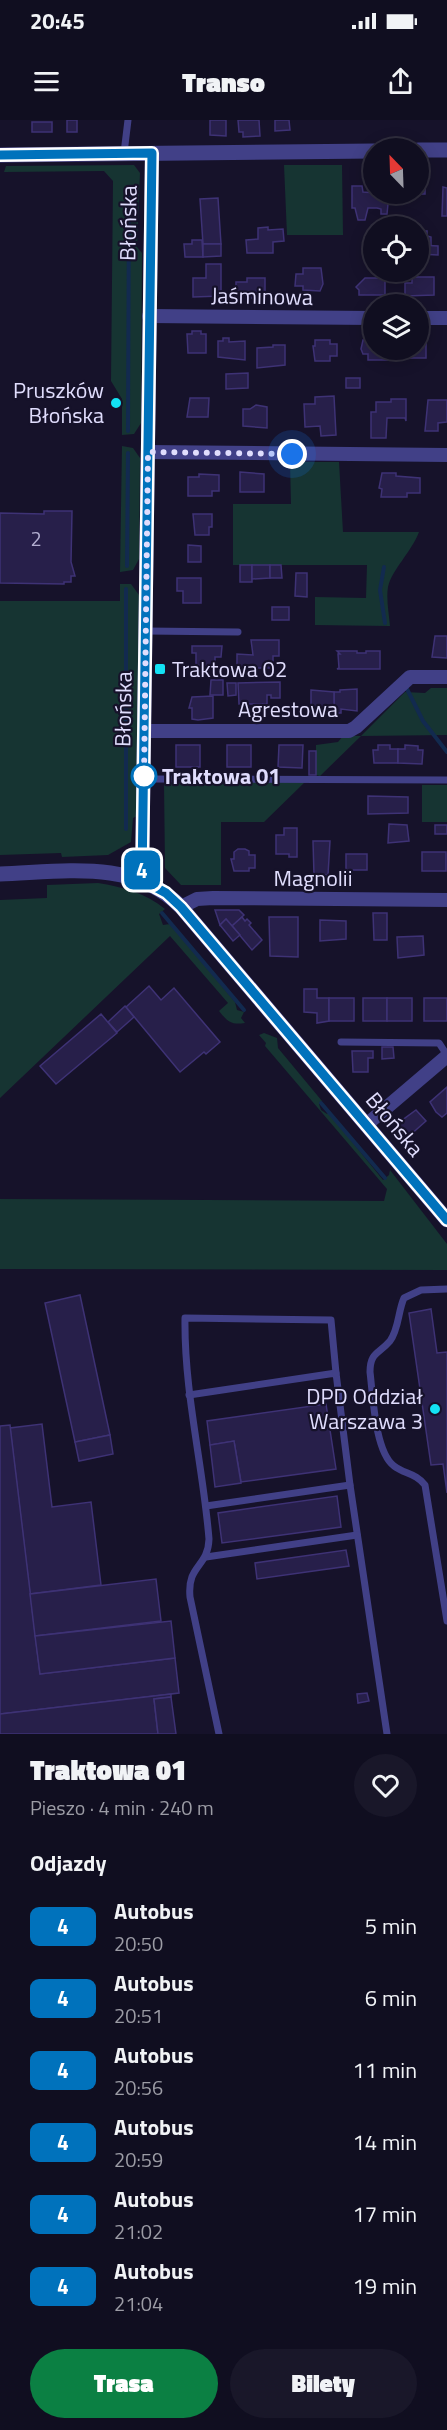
<!DOCTYPE html>
<html lang="pl">
<head>
<meta charset="utf-8">
<style>
  :root { --surface:#100e20; --page:#191729; --text:#f1f3f6; --muted:#9c9ca5; --line:#302e3e; --accent:#0b8043 }
  body { margin:0; font-family:"Titillium Web",sans-serif; background:var(--page); color:var(--text); height:100vh; display:flex; flex-direction:column; font-size:22px; white-space:nowrap }
  * { box-sizing:border-box; margin:0 }
  p { font-size:20px; color:var(--muted) }
  .icon { flex:none; width:33px; height:33px; fill:none; stroke:currentColor; stroke-width:2; stroke-linecap:round; stroke-linejoin:round }
  .map { position:relative; height:1614px; overflow:hidden }
  .sheet { display:flex; flex-direction:column; background:var(--surface); flex:1 }
  .sheet>* { flex:none }
  .badge { padding:0 12px; border-radius:9px; font-size:21px; line-height:39px }
  .needle { width:39px; rotate:337deg }
  .controls { position:absolute; left:363px; top:18px; display:grid; gap:12px }
  .controls a { display:grid; place-items:center; width:66px; height:66px; border-radius:50%; background:var(--surface); box-shadow:0 3px 15px #0003,0 0 0 2px var(--line); font-size:30px }
  .you { position:absolute; width:30px; height:30px; margin:-15px; border:4px solid #fff; border-radius:50%; background:#1a73e8; box-shadow:0 0 0 9px #1a73e833 }
  .map>.badge { position:absolute; translate:-50% -50%; box-shadow:0 0 0 3px #fff }
  h2 { padding:0 30px; font-size:22px; line-height:54px }
  .round { display:grid; place-items:center; flex:none; width:63px; height:63px; border-radius:32px; background:var(--page) }
  .head { display:flex; align-items:center; justify-content:space-between; height:102px; padding:0 30px }
  h1 { font-size:28px; font-weight:800; line-height:45px }
  .cta { display:flex; gap:12px; margin-top:auto; padding:12px 30px }
  .cta a { flex:1; height:69px; border-radius:36px; background:var(--accent); color:#fff; font-size:24px; font-weight:800; line-height:69px; text-align:center }
  .cta a+a { background:var(--page); color:var(--text) }
  ul { padding:0; list-style:none }
  li { display:flex; align-items:center; gap:18px; height:72px; padding:0 30px }
  li div { flex:1 }
  li b { display:block; font-size:22px }
  li em { font-style:normal }
  li .badge { min-width:66px; font-weight:700; text-align:center }
  .status { display:flex; justify-content:space-between; align-items:center; height:42px; padding:0 30px; background:var(--surface); direction:ltr }
  .status svg { height:16px; fill:currentColor }
  header { display:flex; justify-content:space-between; align-items:center; height:78px; padding:0 30px; background:var(--surface); font-size:27px; font-weight:800 }
  .map>svg:first-child { display:block }
  .green { fill:#163432 }
  .lines { fill:none; stroke-linecap:round; stroke-linejoin:round }
  .stream { stroke:#122a4f; stroke-width:4 }
  .building { fill:#271f4a; stroke:#3e3275; stroke-width:1.5 }
  .service { stroke:#414087; stroke-width:7 }
  .minor { stroke:#414087; stroke-width:14 }
  .tertiary { stroke:#414087; stroke-width:15 }
  .line-casing { stroke:#fff; stroke-width:14 }
  .line { stroke:#0072bc; stroke-width:9 }
  .walk { stroke:#e0ddfd; stroke-width:6; stroke-dasharray:0 10.8 }
  .poi-dot { fill:#13e2f4; stroke:#16122a; stroke-width:2 }
  .stop-dot { fill:#fff; stroke:#0072bc; stroke-width:3 }
  .labels { text-anchor:middle; dominant-baseline:central; stroke-width:4.5; stroke-linejoin:round; paint-order:stroke }
  .number-label { font-size:20px; fill:#b2aed0 }
  .street-label { font-size:22px; fill:#e0ddfd; stroke:#16122a }
  .poi-label { font-size:22px; fill:#e0ddfd; stroke:#16122a; text-anchor:end }
  .stop-label { font-size:22px; font-weight:bold; fill:#e0ddfd; stroke:#16122a; text-anchor:start }
</style>
</head>
<body>
<div class="status"><b>20:45</b><svg viewBox="0 0 49 12"><path d="M0 12V9h3v3zM5 12V6h3v6zM10 12V3h3v9zM15 12V0h3v12zM26 1h20v11H26zM47 4h2v5h-2z"/></svg></div>
<header><svg class="icon" aria-label="menu" viewBox="0 0 24 24"><path d="M4 6h16M4 12h16M4 18h16"/></svg>Transo<svg class="icon" aria-label="share" viewBox="0 0 24 24"><path d="M12 15V3M7 8l5-5 5 5M5 13v7h14v-7"/></svg></header>
<div class="map">
<svg width="447" height="1614" viewBox="0 0 447 1614">
  <rect width="100%" height="100%" fill="#16122a"/>
  <g class="green">
    <path d="M134 45 140 53 137 127 142 133 141 303 134 314 122 315V279L111 261 113 61 104 51 4 52 6 46Z"/>
    <path d="M284 45H342L343 115H287Z"/>
    <path d="M122 326 133 328 140 338 139 439 133 450 120 452Z"/>
    <path d="M290 342H339L343 412H419C412 431 391 451 388 467 386 479 389 494 390 506L315 505V477L366 478 367 445H233V384H291Z"/>
    <path d="M120 464H131L139 475 137 651H132V662H137V696L133 698 131 722 108 735 62 737 61 733 0 735V481H120Z"/>
    <path d="M431 568H447V615L361 616 320 656 316 655V625L338 622 343 616H361L405 572 425 573Z"/>
    <path d="M305 662 264 702H221V765H181L165 748 164 663Z"/>
    <rect x="422" y="665" width="25" height="37"/>
    <path d="M98 763C122 767 146 773 165 789L159 794 163 805 170 804 235 882 237 890 244 892 241 898 245 903C231 905 228 902 219 891L228 883 170 816 0 978V780L47 778V765Z"/>
    <path d="M264 913 277 918 278 928 322 981 319 984 321 990 327 994 329 993 383 1060 389 1055 390 1050 447 1124V1150L0 1149V1079L384 1081 387 1069 265 926 266 923 259 915Z"/>
  </g>
  <g class="lines">
    <g class="stream">
      <path d="M128 311 129 71"/>
      <path d="M127 446 128 333"/>
      <path d="M384 447 380 470 385 503"/>
      <path d="M406 567 423 601 447 632"/>
      <path d="M126 709V469"/>
      <path d="M162 793 244 890"/>
      <path d="M321 983 385 1058"/>
    </g>
  </g>
  <g class="building">
    <rect x="67" y="0" width="10" height="12"/>
    <path d="M210 0H226V16L210 15Z"/>
    <path d="M238 0H259L260 16 243 17V12H239Z"/>
    <path d="M275 0H289L290 10 275 11Z"/>
    <rect x="32" y="2" width="20" height="10"/>
    <path d="M418 56H425V74H408H418Z"/>
    <path d="M352 66H362L363 72 389 74 387 94H381V89L377 88H368L365 100H358L355 88H352Z"/>
    <path d="M443 67 447 68V96H442Z"/>
    <path d="M218 78 221 124H203L200 79Z"/>
    <path d="M268 107V110L283 109 284 121 273 122V133H247L246 120 258 119V108Z"/>
    <path d="M423 111H427V116L431 117V126H422Z"/>
    <path d="M192 120H202L203 137H185L184 124H192Z"/>
    <path d="M203 124H221V136L203 137Z"/>
    <path d="M419 125 438 126V135L419 134Z"/>
    <path d="M206 144H221V176L193 177V158H206Z"/>
    <path d="M303 148H321L323 164 320 171 303 170V166H295L296 154H303Z"/>
    <path d="M412 157H434V175L405 176V163H412Z"/>
    <path d="M247 158H265V178H247V175H236V162H247Z"/>
    <path d="M365 158H385V175H359V170L356 167Z"/>
    <path d="M192 211H201V214H206V233H188L187 214H192Z"/>
    <path d="M223 218H229V222L245 221V240L218 237V221H223Z"/>
    <path d="M371 218H374V230H391L390 240H368V234H363L361 229 363 220H371Z"/>
    <path d="M315 220H330V224H337V236H330V241H315L313 226H315Z"/>
    <path d="M418 220H426V238H404V230H418Z"/>
    <path d="M273 225H285V245L257 248V228L273 227Z"/>
    <path d="M248 253V268L226 269V254Z"/>
    <rect x="346" y="258" width="14" height="10"/>
    <path d="M334 276 336 315 321 316 320 306 305 307 304 284H315V277Z"/>
    <path d="M190 278H209L208 297H187Z"/>
    <path d="M391 279H406V301L405 298H387L386 318H371V292H376V282H391Z"/>
    <path d="M428 280H447V302L438 303V311H425Z"/>
    <path d="M256 285 267 287V308L243 306V289H250Z"/>
    <path d="M240 352 264 354V372H240Z"/>
    <path d="M382 353H396V356L420 358V373H407V377H381L382 369 379 368Z"/>
    <path d="M199 354 219 355V371H212V376H188V357H199Z"/>
    <path d="M44 391H72L71 442 75 456H71V462H64V464L0 463V393L44 394Z"/>
    <path d="M193 394H212V407H209V415H195Z"/>
    <path d="M188 425 201 426V442H188Z"/>
    <rect x="240" y="445" width="12" height="17"/>
    <path d="M252 445H270V458L252 459Z"/>
    <path d="M270 445H281L282 458H270Z"/>
    <path d="M296 453H307V477L295 476Z"/>
    <path d="M177 458H201V483H183V471H177Z"/>
    <rect x="272" y="487" width="17" height="13"/>
    <path d="M435 516H447V538L432 537Z"/>
    <path d="M251 520H279V536H273V548H237V534L253 535Z"/>
    <path d="M192 526H222L221 537H215V546L196 545V533H192Z"/>
    <path d="M337 531H357V533H366V531H380V549H337L339 548 338 534H340Z"/>
    <path d="M211 560H223V575H210Z"/>
    <path d="M280 562V578H271V575H267V584H239L238 563Z"/>
    <path d="M227 563H236V575L228 576Z"/>
    <path d="M357 569V591L341 589V593H334V572H340V570Z"/>
    <path d="M311 570 334 572V593L327 594V589L311 592Z"/>
    <path d="M213 576V598L198 600 192 599V588H189L192 577Z"/>
    <rect x="176" y="625" width="24" height="22"/>
    <rect x="227" y="625" width="24" height="22"/>
    <path d="M279 625H303L302 648 278 647Z"/>
    <path d="M378 625H390V629H398V643H374L373 630H378Z"/>
    <path d="M405 625 418 626V630H423L422 644 398 643V629H405Z"/>
    <rect x="309" y="631" width="7" height="24"/>
    <path d="M368 676 408 677V693L368 694Z"/>
    <path d="M389 704 407 705 409 721 388 723Z"/>
    <rect x="435" y="705" width="12" height="9"/>
    <path d="M284 708H297V737H289V734H276V715H284Z"/>
    <path d="M313 721H330L328 755H314Z"/>
    <path d="M238 729H245L249 731V735H255V748H249V751H234L231 739H234V732Z"/>
    <rect x="422" y="732" width="24" height="19"/>
    <rect x="346" y="734" width="21" height="16"/>
    <path d="M215 790H239L244 795 232 806 226 799 220 805Z"/>
    <path d="M373 793H387V820H374Z"/>
    <path d="M242 797 245 801 247 799 251 803 249 805 262 820 252 830 232 806Z"/>
    <path d="M269 797H298V837L270 836Z"/>
    <path d="M226 799 240 815 233 821 220 805Z"/>
    <path d="M320 800 346 801V819L320 821Z"/>
    <path d="M423 816 424 835 398 838 397 817Z"/>
    <path d="M149 866 161 880 174 868 220 922 206 934 204 932 180 952 126 887Z"/>
    <path d="M304 869H317V878H329V901L317 903V893L304 892Z"/>
    <rect x="329" y="878" width="25" height="23"/>
    <rect x="363" y="878" width="24" height="23"/>
    <rect x="387" y="878" width="25" height="23"/>
    <rect x="424" y="878" width="23" height="23"/>
    <path d="M125 886 134 897 117 912 108 902Z"/>
    <path d="M101 894 117 913 56 964 40 946Z"/>
    <path d="M382 927H393L394 938 382 939Z"/>
    <path d="M352 931H373V938H368V952H353Z"/>
    <path d="M447 967V993L442 997 436 992 430 982Z"/>
    <path d="M416 990 426 1001 408 1017 397 1004Z"/>
    <path d="M80 1175 110 1315 75 1322 45 1183Z"/>
    <path d="M431 1189 437 1233 447 1232V1373L443 1344 431 1345 409 1193Z"/>
    <path d="M326 1284 336 1349 241 1362 234 1321 210 1325 207 1301Z"/>
    <path d="M42 1304 52 1387 91 1382 101 1465 30 1474 10 1308Z"/>
    <path d="M10 1305 40 1554 175 1538 179 1573 0 1594V1306Z"/>
    <path d="M110 1315 113 1334 79 1341 75 1322Z"/>
    <path d="M234 1321 241 1363 215 1367 210 1325Z"/>
    <path d="M337 1376 341 1407 222 1423 218 1393Z"/>
    <path d="M346 1430 349 1446 257 1459 255 1443Z"/>
    <path d="M156 1459 161 1501 35 1516 30 1474Z"/>
    <path d="M171 1501 175 1538 40 1554 35 1516Z"/>
    <path d="M367 1573 369 1581 358 1583 357 1574Z"/>
    <path d="M171 1574V1577L154 1579 158 1614H0V1594Z"/>
    <path d="M171 1577 176 1614H158L154 1579Z"/>
  </g>
  <g class="lines">
    <g class="service">
      <path d="M124 33 128 0"/>
      <path d="M146 511 238 512"/>
      <path d="M144 659 447 660"/>
      <path d="M341 922 439 923 447 935"/>
      <path d="M447 1169 421 1170 404 1178C398 1191 399 1209 390 1221 379 1234 370 1232 370 1252 373 1276 375 1332 394 1346 404 1354 416 1353 425 1365L447 1501"/>
      <path d="M189 1275 336 1253 350 1365 387 1614"/>
      <path d="M206 1386 350 1365"/>
      <path d="M206 1437 357 1415"/>
      <path d="M219 1614 190 1477C187 1444 208 1448 209 1419 203 1345 184 1273 185 1198L331 1200 336 1253"/>
    </g>
    <g class="minor">
      <path d="M149 196 374 198"/>
      <path d="M418 198H447"/>
      <path d="M148 332 447 335"/>
      <path d="M145 611H349L356 607 410 557H447"/>
      <path d="M142 760 152 33"/>
      <path d="M181 787 197 779 213 778 447 780"/>
      <path d="M366 1005 447 936"/>
    </g>
    <g class="tertiary">
      <path d="M418 30H447"/>
      <path d="M0 35 374 31"/>
      <path d="M0 754C61 752 134 738 181 787L447 1100"/>
    </g>
  </g>
  <g class="lines">
    <g class="line-casing">
      <path id="line" d="M0 35 152 33 142 760 166 773 181 787 447 1100"/>
    </g>
    <use href="#line" class="line"/>
    <path class="walk" d="M144 656V659L148 332 292 334"/>
  </g>
  <g class="poi-dot">
    <circle cx="116" cy="283" r="6"/>
    <rect x="154" y="543" width="12" height="12" rx="3"/>
    <circle cx="435" cy="1289" r="6"/>
  </g>
  <circle class="stop-dot" cx="144" cy="656" r="12"/>
  <g class="labels">
    <g class="number-label">
      <text x="36" y="418">2</text>
    </g>
    <g class="street-label">
      <text transform="translate(128 103) rotate(-89)">Błońska</text>
      <text transform="translate(262 176) rotate(1)">Jaśminowa</text>
      <text transform="translate(123 589) rotate(-89)">Błońska</text>
      <text x="288" y="589">Agrestowa</text>
      <text x="313" y="758">Magnolii</text>
      <text transform="translate(395 1004) rotate(50)">Błońska</text>
    </g>
    <g class="poi-label">
      <text x="104" y="270">Pruszków<tspan x="104" dy="25">Błońska</tspan></text>
      <text x="172" y="549" text-anchor="start">Traktowa 02</text>
      <text x="423" y="1276">DPD Oddział<tspan x="423" dy="25">Warszawa 3</tspan></text>
    </g>
    <g class="stop-label">
      <text x="162" y="656">Traktowa 01</text>
    </g>
  </g>
</svg>
<div class="controls">
<a><svg class="needle" viewBox="-14 -14 28 28"><path d="M0-13l5 13h-10z" fill="#e53935"/><path d="M0 13l5-13h-10z" fill="#9c9ca5"/></svg></a>
<a><svg class="icon" aria-label="locate" viewBox="0 0 24 24"><circle cx="12" cy="12" r="6"/><path d="M12 2v4M12 18v4M2 12h4M18 12h4"/></svg></a>
<a><svg class="icon" aria-label="layers" viewBox="0 0 24 24"><path d="M12 4l9 5-9 5-9-5zM3 14l9 5 9-5"/></svg></a>
</div>
<div class="you" style="left:292px;top:334px"></div>
<b class="badge" style="left:142px;top:750px;background:#0072bc;color:#fff">4</b>
</div>
<section class="sheet">
<div class="head"><div><h1>Traktowa 01</h1><p>Pieszo · 4 min · 240 m</p></div><a class="round"><svg class="icon" aria-label="heart" viewBox="0 0 24 24"><path d="M12 20l-8-8c-3-5 5-10 8-4 3-6 11-1 8 4z"/></svg></a></div>
<h2>Odjazdy</h2>
<ul>
<li><span class="badge" style="background:#0072bc;color:#fff">4</span><div><b>Autobus</b><p>20:50</p></div><em>5 min</em></li>
<li><span class="badge" style="background:#0072bc;color:#fff">4</span><div><b>Autobus</b><p>20:51</p></div><em>6 min</em></li>
<li><span class="badge" style="background:#0072bc;color:#fff">4</span><div><b>Autobus</b><p>20:56</p></div><em>11 min</em></li>
<li><span class="badge" style="background:#0072bc;color:#fff">4</span><div><b>Autobus</b><p>20:59</p></div><em>14 min</em></li>
<li><span class="badge" style="background:#0072bc;color:#fff">4</span><div><b>Autobus</b><p>21:02</p></div><em>17 min</em></li>
<li><span class="badge" style="background:#0072bc;color:#fff">4</span><div><b>Autobus</b><p>21:04</p></div><em>19 min</em></li>
</ul>
<div class="cta"><a>Trasa</a><a>Bilety</a></div>
</section>
</body>
</html>
